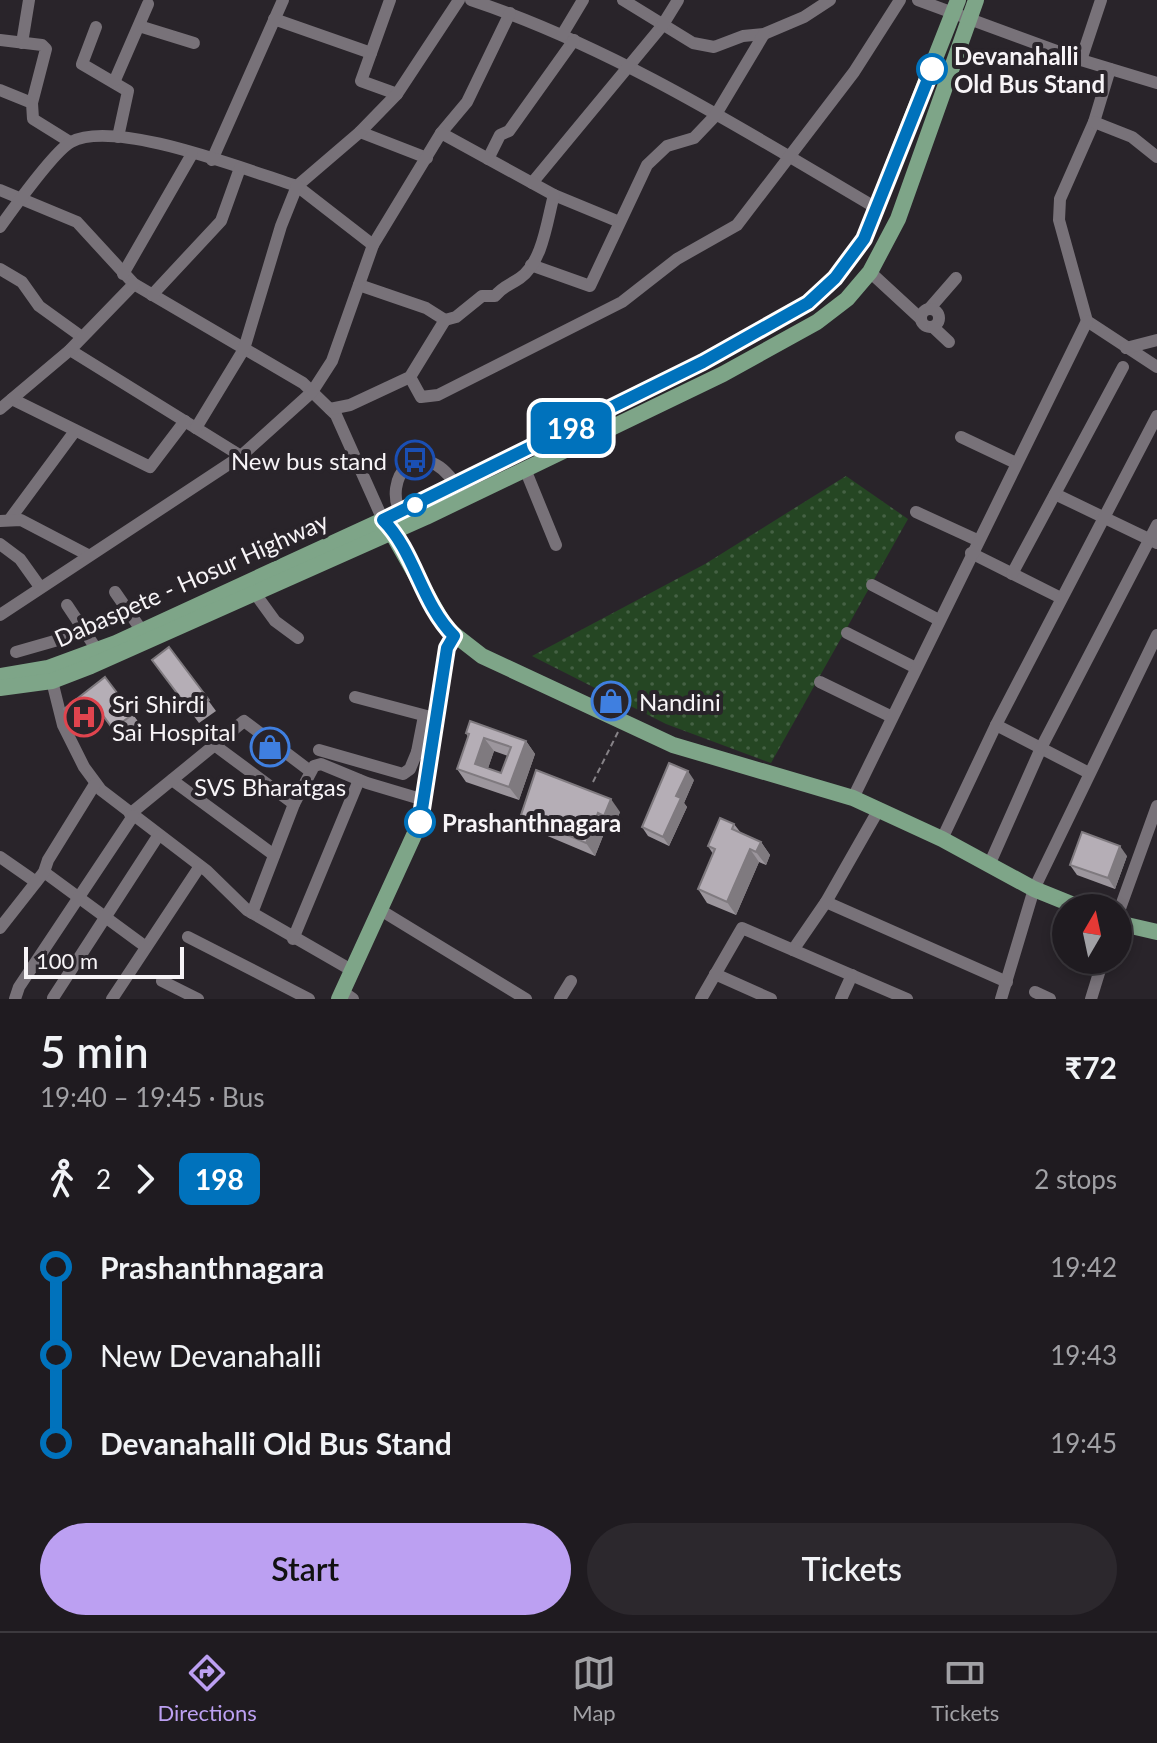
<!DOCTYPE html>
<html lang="en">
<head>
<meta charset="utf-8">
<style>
  :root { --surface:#1f1b20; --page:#2c282d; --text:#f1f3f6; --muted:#a1a1a5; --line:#3c393e; --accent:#bca0f2 }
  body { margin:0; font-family:Lato,sans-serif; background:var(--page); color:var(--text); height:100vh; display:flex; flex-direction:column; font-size:30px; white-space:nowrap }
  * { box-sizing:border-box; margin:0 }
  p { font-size:26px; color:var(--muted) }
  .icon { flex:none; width:44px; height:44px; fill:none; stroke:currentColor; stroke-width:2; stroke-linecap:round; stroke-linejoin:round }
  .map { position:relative; height:999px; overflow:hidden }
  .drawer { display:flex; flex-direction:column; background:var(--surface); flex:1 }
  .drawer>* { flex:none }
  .badge { padding:0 16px; border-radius:12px; font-size:28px; line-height:52px }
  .needle { width:52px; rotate:9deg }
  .fabs { position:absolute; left:1052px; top:894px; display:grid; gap:16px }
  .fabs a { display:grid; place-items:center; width:80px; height:80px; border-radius:50%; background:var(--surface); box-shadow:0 4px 12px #0003,0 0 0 2px var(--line); font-size:40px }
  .scale { position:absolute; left:24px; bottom:20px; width:160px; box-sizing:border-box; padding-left:8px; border:4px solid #f7f4f7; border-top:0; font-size:22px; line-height:28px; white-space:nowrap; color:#f7f4f7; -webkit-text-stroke:6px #29242a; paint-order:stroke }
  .map>.badge { position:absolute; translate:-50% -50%; box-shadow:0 0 0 4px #fff }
  .legs { display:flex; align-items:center; gap:12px; height:88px; padding:0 40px; font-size:26px }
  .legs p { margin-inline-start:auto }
  .summary { display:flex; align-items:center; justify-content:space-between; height:136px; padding:0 40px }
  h1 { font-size:44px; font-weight:600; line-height:60px }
  .primary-button { display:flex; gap:16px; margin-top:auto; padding:16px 40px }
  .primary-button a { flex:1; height:92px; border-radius:48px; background:var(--accent); color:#111; font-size:32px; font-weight:600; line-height:92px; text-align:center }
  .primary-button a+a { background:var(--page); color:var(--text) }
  ul { padding:0 40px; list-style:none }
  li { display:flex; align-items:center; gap:28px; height:88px; font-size:30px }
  li i { display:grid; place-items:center; width:12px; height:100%; margin:0 10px; background:currentColor }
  li i::after { content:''; width:20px; height:20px; margin:-10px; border:6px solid; border-radius:50%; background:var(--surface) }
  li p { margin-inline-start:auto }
  li:first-child i { background:linear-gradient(#0000 50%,currentColor 0) }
  li:last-child i { background:linear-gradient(currentColor 50%,#0000 0) }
  .tab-bar { display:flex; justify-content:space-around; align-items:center; height:112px; border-top:2px solid var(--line); background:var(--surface); font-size:22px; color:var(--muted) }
  .tab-bar a { display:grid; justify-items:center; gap:4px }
  .tab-bar .active { color:var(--accent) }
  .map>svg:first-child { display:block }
  .park { fill:url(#park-dots) }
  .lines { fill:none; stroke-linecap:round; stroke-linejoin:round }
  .path { stroke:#868287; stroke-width:2; stroke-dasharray:6 4; stroke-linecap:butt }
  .minor { stroke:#787279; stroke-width:12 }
  .major { stroke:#7ea588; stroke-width:16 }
  .wall { fill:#9c969d; fill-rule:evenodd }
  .shaded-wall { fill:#7f7a7f }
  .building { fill:#b5aeb6; stroke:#7f7a7f; stroke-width:2; fill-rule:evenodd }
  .line-1-casing { stroke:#fff; stroke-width:18 }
  .line-1 { stroke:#0072bc; stroke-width:12 }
  .stop-1-dot { fill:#fff; stroke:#0072bc; stroke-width:4 }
  .labels { text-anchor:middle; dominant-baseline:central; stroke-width:8; stroke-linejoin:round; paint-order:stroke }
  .stop-label { font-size:24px; font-weight:bold; fill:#f7f4f7; stroke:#29242a; text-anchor:start }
  .poi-label { font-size:24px; fill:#f7f4f7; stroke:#29242a; text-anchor:start }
  .street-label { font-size:24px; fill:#f7f4f7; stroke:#29242a }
</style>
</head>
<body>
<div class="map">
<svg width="1157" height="999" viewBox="0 0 1157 999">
  <defs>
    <pattern id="park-dots" width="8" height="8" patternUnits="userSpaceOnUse" patternTransform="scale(2)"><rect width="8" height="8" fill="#254623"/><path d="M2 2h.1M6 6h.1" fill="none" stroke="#456144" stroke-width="1.8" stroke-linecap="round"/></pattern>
  </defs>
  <rect width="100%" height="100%" fill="#29242a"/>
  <path class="park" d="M846 476 908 519 771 763 666 724 532 656 705 564Z"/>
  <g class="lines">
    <path class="path" d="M593 782 618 732"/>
    <g class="minor">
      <path d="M390 0 361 81 397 94"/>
      <path d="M471 0C615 48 747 132 878 209"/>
      <path d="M623 0 693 43 714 47 743 36 764 34 804 17 830 0"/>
      <path d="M918 0 1081 60 1157 83"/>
      <path d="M274 19 371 53"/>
      <path d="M139 26 194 43"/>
      <path d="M96 27 82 64 128 91 118 137"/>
      <path d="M562 35 583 0"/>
      <path d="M0 40 42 45 46 49 32 103"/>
      <path d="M22 43 29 0"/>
      <path d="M1081 60 1101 0"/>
      <path d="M1110 69 1094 122 1060 199 1059 220 1087 321 1157 367"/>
      <path d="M115 80 148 4"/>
      <path d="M0 90 32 103 33 119 70 142"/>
      <path d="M1094 122 1132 137 1157 157"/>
      <path d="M360 132 427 158"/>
      <path d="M441 133 467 102 510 13"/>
      <path d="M488 159 500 135 509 131 574 40"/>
      <path d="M212 160 283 0"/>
      <path d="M532 183 662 26 678 0"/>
      <path d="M0 190 77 222 134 284 303 383 336 415 383 520"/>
      <path d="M0 227C13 209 54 151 71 142 115 118 248 171 297 186L360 132 397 94 459 0"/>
      <path d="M373 245 441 133 554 195 617 221"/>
      <path d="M531 265 590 286 647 165 667 146 694 138 715 116 764 34"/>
      <path d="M0 269 22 282 39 306 82 337"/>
      <path d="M870 272 921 319"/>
      <path d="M123 274 192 154"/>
      <path d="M152 295 221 221 240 168"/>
      <path d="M929 309 956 278"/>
      <circle cx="930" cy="318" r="9"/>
      <path d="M445 320 456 317 482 296H495C503 286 510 285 520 278 543 262 547 220 554 195"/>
      <path d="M933 327 949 342"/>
      <path d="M1126 348 1157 340"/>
      <path d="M70 350 241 456"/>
      <path d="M410 377 421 397 438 395 622 302 677 259 737 225 854 72 900 0"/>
      <path d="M12 399 150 467 185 421"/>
      <path d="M0 409 70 350 134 284"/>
      <path d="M330 409 350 405 410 377 445 320 426 308 359 285"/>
      <path d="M961 437 1016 463"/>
      <path d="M525 469 556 545"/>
      <path d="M1055 494 1157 543"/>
      <path d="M916 512 977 540"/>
      <path d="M402 516C380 479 420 431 456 485"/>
      <path d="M10 519 75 431"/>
      <path d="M0 521 21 520 88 555"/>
      <path d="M0 544 20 559 40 587"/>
      <path d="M971 553 1061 598"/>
      <path d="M1012 574 1123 367"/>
      <path d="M872 585 939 620"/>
      <path d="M115 592 142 631"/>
      <path d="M254 592 275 621 298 638"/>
      <path d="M67 605 97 650"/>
      <path d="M0 615 241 456 312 392 332 361 373 245 297 186 281 226 244 349 196 428"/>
      <path d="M847 633 916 668"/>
      <path d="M16 652 86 632 128 611"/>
      <path d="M52 681 63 725 84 767 101 790 207 871 247 910 353 971"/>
      <path d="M820 682 892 717"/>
      <path d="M355 697 438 719"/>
      <path d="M996 725 1089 773"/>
      <path d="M213 744 294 804"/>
      <path d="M319 750 403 774 410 769 417 752 431 755"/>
      <path d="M417 752 424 716"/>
      <path d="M172 780 274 855"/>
      <path d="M853 798 1087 321"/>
      <path d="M130 814 244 721 310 771"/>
      <path d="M942 839 996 725 1157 416"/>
      <path d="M0 857 36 882"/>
      <path d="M990 863 1041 748 1157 525"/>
      <path d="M44 872 146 947"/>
      <path d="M826 902 1007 982"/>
      <path d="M382 911 526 999"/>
      <path d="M252 913 294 804 314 766 321 764 367 783 424 800"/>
      <path d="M1118 914 1157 806"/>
      <path d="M0 928 44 872 48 860 95 784"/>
      <path d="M188 937 309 999"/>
      <path d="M293 939 359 780"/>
      <path d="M793 950 826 902 879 809"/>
      <path d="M715 974 771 999"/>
      <path d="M162 981 198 999"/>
      <path d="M343 992 353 999"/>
      <path d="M1035 992 1050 999"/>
      <path d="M53 998 158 836"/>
      <path d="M15 999 19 987 133 816"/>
      <path d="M112 999 200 866"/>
      <path d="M560 999 571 981"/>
      <path d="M701 999 742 928 907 999"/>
      <path d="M841 999 852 975"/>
      <path d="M1001 999 1034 889 1157 635"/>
      <path d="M1091 999 1103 960"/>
    </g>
    <g class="major">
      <path d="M387 524 446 628 482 656 673 745 853 798 942 839 1034 889 1081 908"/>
      <path d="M0 676 48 668 116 643 383 520 703 362 808 303 835 278 864 239 958 0"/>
      <path d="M0 688 52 681 91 666 426 517 723 374 817 322 847 299 870 272 898 219 976 0"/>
      <path d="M1118 923 1157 932"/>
      <path d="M339 999 420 822 447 648 454 636"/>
    </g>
  </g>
  <g class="wall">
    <path d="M169 647 216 711 199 723 152 660Z"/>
    <path d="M105 677 140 724 120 739 100 712 78 728 64 709Z"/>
    <path d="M466 733 526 741 535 754 519 800 466 782 457 769 468 737ZM494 751 508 756 501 773 488 768Z"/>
    <path d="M694 780 684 803 687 807 669 846 648 836 642 827Z"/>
    <path d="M620 812 613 829 607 826 595 856 531 829 521 815Z"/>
    <path d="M734 824 741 833 761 842 770 855 766 865 759 862 736 915 707 903 698 889 713 854 708 846Z"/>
    <path d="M1127 856 1115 889 1077 875 1070 865Z"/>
  </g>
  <g class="shaded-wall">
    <path d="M484 738 494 751 485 777 475 764Z"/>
    <path d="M526 741 535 754 519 800 509 787Z"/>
    <path d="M688 771 694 780 684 803 687 807 669 846 663 837 676 796Z"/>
    <path d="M611 799 620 812 613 829 604 816Z"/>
    <path d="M598 813 607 826 595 856 586 843Z"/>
    <path d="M761 842 770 855 766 865 756 852Z"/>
    <path d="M1120 846 1127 856 1115 889 1108 878Z"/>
    <path d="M750 849 759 862 736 915 727 902Z"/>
  </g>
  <g class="building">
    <path d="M169 647 209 700 192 713 152 660Z"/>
    <path d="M105 677 133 714 113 729 93 702 71 719 64 709Z"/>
    <path d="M470 721 526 741 509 787 457 769 469 734 466 733ZM484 738 511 747 501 773 475 764Z"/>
    <path d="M669 763 688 771 676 796 681 798 663 837 642 827Z"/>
    <path d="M536 770 611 799 604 816 598 813 586 843 521 815Z"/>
    <path d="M720 818 734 824 732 829 761 842 756 852 750 849 727 902 698 889 715 849 708 846Z"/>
    <path d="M1082 832 1120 846 1108 878 1070 865Z"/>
  </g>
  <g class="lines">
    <g class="line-1-casing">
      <path id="line-1" d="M420 822 447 648 454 636C421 603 415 552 383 520L703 362 808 303 835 278 864 239 932 69"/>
    </g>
    <use href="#line-1" class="line-1"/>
  </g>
  <defs>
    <g id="bus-ring" transform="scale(2)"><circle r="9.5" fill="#29242a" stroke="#1a4fb4" stroke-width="1.5"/><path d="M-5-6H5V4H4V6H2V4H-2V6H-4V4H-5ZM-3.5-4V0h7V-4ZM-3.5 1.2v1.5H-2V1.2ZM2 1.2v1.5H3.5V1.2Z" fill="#1a4fb4"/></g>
    <g id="shop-ring" transform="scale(2)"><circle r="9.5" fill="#29242a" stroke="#3f7fe0" stroke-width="1.5"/><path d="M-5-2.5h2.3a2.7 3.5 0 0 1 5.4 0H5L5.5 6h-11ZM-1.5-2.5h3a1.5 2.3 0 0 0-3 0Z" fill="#3f7fe0"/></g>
    <g id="hospital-ring" transform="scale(2)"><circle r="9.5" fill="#29242a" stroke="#e0444e" stroke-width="1.5"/><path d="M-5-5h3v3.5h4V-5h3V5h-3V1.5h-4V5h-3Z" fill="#e0444e"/></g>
  </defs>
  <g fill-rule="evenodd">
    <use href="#bus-ring" x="415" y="460"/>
    <use href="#shop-ring" x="611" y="701"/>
    <use href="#hospital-ring" x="84" y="717"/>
    <use href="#shop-ring" x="270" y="747"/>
  </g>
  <g class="stop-1-dot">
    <circle cx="932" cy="69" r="14"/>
    <circle cx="415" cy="505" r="10"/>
    <circle cx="420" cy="822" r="14"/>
  </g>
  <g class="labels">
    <g class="stop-label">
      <text x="954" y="55">Devanahalli<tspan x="954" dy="28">Old Bus Stand</tspan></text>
      <text x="442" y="822">Prashanthnagara</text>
    </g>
    <g class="poi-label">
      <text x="387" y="460" text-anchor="end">New bus stand</text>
      <text x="639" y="701">Nandini</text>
      <text x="112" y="703">Sri Shirdi<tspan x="112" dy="28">Sai Hospital</tspan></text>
      <text x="270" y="786" text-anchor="middle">SVS Bharatgas</text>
    </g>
    <g class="street-label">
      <text transform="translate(191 579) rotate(-24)">Dabaspete - Hosur Highway</text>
    </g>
  </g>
</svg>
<div class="fabs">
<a><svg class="needle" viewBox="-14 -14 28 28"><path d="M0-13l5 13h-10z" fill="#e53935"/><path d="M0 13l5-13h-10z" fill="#a1a1a5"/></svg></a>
</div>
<div class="scale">100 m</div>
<b class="badge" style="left:571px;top:428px;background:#0072bc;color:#fff">198</b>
</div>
<section class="drawer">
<div class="summary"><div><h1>5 min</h1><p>19:40 – 19:45 · Bus</p></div><b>₹72</b></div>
<div class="legs"><svg class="icon" aria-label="walk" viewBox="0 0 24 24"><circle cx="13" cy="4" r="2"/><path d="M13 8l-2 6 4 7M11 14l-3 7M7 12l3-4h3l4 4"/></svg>2<svg class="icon" aria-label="forward" viewBox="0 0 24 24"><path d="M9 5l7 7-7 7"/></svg><b class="badge" style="background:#0072bc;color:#fff">198</b><p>2 stops</p></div>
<ul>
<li><i style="color:#0072bc"></i><b>Prashanthnagara</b><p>19:42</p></li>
<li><i style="color:#0072bc"></i><span>New Devanahalli</span><p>19:43</p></li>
<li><i style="color:#0072bc"></i><b>Devanahalli Old Bus Stand</b><p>19:45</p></li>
</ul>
<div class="primary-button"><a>Start</a><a>Tickets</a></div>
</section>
<nav class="tab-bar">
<a class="active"><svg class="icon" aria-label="directions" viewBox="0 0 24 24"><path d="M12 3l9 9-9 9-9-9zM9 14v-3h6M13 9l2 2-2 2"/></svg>Directions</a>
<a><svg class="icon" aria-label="map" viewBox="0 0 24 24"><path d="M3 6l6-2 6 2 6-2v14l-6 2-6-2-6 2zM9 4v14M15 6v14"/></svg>Map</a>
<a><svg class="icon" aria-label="tickets" viewBox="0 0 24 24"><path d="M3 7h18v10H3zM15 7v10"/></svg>Tickets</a>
</nav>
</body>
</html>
